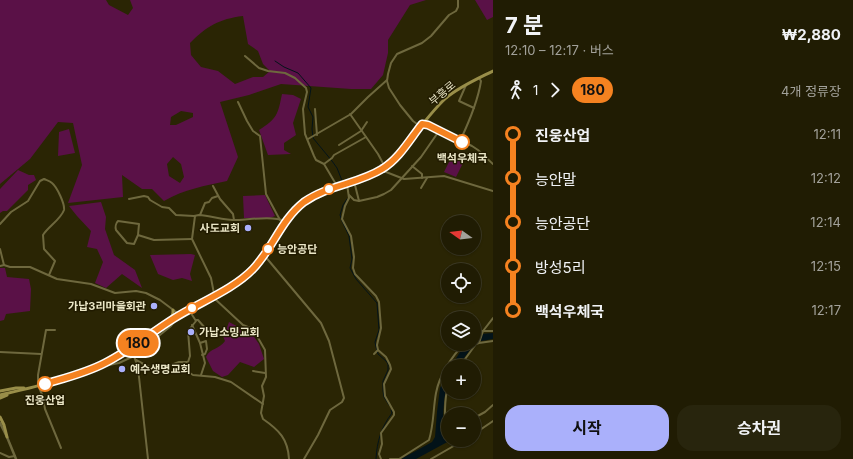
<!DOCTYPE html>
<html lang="ko">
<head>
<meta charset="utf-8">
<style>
  :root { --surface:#201c03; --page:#28250d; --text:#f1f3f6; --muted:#a2a19a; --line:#3d3a25; --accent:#aab0fb }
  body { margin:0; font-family:Inter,"Noto Sans KR",sans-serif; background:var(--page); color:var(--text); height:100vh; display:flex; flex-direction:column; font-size:15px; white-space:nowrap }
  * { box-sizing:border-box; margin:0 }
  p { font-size:13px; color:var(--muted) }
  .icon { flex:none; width:22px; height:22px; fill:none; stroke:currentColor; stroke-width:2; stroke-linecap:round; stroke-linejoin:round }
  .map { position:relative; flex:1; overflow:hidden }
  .sheet { display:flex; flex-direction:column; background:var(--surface); width:360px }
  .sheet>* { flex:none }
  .badge { padding:0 8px; border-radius:13px; font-size:14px; line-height:26px }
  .needle { width:26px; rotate:284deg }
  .buttons { position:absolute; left:441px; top:215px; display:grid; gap:8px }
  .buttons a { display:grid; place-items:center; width:40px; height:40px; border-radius:50%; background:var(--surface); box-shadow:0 1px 3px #0004,0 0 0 1px var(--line); font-size:20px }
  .map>.badge { position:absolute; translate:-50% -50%; box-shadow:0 0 0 2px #fff }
  .legs { display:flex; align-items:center; gap:6px; height:44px; padding:0 12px; font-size:13px }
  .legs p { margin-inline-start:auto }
  .overview { display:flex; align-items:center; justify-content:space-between; height:68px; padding:0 12px }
  h1 { font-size:22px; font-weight:700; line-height:30px }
  .action { display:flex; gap:8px; margin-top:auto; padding:8px 12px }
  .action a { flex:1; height:46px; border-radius:16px; background:var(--accent); color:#111; font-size:16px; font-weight:700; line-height:46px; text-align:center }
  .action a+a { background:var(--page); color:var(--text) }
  ul { padding:0 12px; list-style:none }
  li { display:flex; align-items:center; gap:14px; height:44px; font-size:15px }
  li i { display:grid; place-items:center; width:6px; height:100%; margin:0 5px; background:currentColor }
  li i::after { content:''; width:10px; height:10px; margin:-5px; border:3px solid; border-radius:50%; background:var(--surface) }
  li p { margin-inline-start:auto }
  li:first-child i { background:linear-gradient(#0000 50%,currentColor 0) }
  li:last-child i { background:linear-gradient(currentColor 50%,#0000 0) }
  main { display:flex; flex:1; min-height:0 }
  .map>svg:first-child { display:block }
  .green { fill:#5a1147; fill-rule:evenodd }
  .water { fill:#031319 }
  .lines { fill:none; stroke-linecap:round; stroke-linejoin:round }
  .stream { stroke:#031319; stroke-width:1 }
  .minor { stroke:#6e683e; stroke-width:2 }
  .tertiary { stroke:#6e683e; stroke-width:2.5 }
  .secondary { stroke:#998e49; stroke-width:3 }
  .line-1-casing { stroke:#fff; stroke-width:9 }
  .line-1 { stroke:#f58220; stroke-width:6 }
  .stop-1-dot { fill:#fff; stroke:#f58220; stroke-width:2 }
  .poi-dot { fill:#aab0fb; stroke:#211b00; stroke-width:1.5 }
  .labels { text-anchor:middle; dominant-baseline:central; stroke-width:3; stroke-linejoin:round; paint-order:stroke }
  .street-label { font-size:11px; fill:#eae6c6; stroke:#211b00 }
  .stop-label { font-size:11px; font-weight:bold; fill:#eae6c6; stroke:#211b00 }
  .poi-label { font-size:11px; font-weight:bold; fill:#eae6c6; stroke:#211b00; text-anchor:end }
</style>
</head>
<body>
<main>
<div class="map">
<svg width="493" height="459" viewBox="0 0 493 459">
  <rect width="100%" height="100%" fill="#2a2504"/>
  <g class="green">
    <path d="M0 0H106L109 5 128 15 133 8 130 0H426L410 5 388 40V53L383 75 371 89H351L281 84 249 95 220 102 238 157 227 181C205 186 184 189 164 201L152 189H142L122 175 123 197 68 203 82 165 73 123 58 122 30 159 0 184ZM243 16 248 44 258 51 263 64 270 71 263 77H253L235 84 218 71 201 67 191 55 190 43C207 26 219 19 243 16ZM181 111 193 113V117L176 125H170L171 117ZM173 157 181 164 184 177 180 183 169 176 167 164Z"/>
    <path d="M475 0H493V17L487 20Z"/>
    <path d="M282 94 293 95 301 99 293 123 296 135 284 143V150L291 154 268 155 259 130C277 119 278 114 282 94Z"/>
    <path d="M69 129 75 153 58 156 59 132Z"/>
    <path d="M452 156 463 163 456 177 444 172Z"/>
    <path d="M18 170 29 175H34L36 180 28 185V190L7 211H3L0 213V189Z"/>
    <path d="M265 195 275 216 270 218H244L243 196Z"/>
    <path d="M101 202 106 217 105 229 114 255 135 270 142 288 122 274 106 288 95 283 103 262 97 249 87 247 91 231 77 216 69 206Z"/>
    <path d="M191 254 195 255 190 274 192 281 182 278 173 280 158 274 150 255Z"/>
    <path d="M0 268H5L7 277 29 279 31 289 30 311 6 314 4 320 0 321Z"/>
    <path d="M229 322 252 334 259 344 264 359 254 367 240 362 228 375 222 377 213 371 206 357C210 348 220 349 225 341L222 334 225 333Z"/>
  </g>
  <g class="water">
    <path d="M493 333V339L476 342 458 366H451L462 349 468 344H474V339L480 334Z"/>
    <path d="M448 372C448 383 445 392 444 403 443 412 443 420 443 429L448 434V440H451L416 459H401L432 442 435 437 437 412 440 388Z"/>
  </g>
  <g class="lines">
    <g class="stream">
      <path d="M275 61 284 67 298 73 311 88 308 107 313 117 312 129 313 138 332 161 337 168 343 183"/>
      <path d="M347 199 343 205 340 215 342 221 349 236 352 259 350 268 356 279 377 303 379 330 375 342 376 347 378 354 386 361 388 364V370L383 381V391L384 397 389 405"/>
      <path d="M376 459C377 441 381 428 392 413L391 410"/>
    </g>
    <g class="minor">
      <path d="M458 0V7L456 11 449 15 431 36 422 43 397 54 391 63 388 74 387 81 389 88 400 105 413 121 417 124 428 125 472 146 478 150 493 164"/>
      <path d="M245 56 259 68 268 71 285 73 295 78 306 88 307 92 303 109 305 134 314 156 316 160 324 164 337 186"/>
      <path d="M466 85 459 101 474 108"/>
      <path d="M238 102 247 121 253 131 260 136 266 194 280 220"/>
      <path d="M315 109 317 135"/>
      <path d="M350 114 378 154 385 167"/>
      <path d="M308 139 351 114 368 97 387 80"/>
      <path d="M460 141C469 122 478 101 481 81L479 78"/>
      <path d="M339 145 361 131 367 122"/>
      <path d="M324 164 332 158 334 155 366 137"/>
      <path d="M412 166 422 174V178"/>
      <path d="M382 169 386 172 404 179 444 176 493 191"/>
      <path d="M354 181 359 201 377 197 384 194 391 190 421 157 439 131"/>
      <path d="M347 184 349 198 345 206 342 219 351 236 354 257 353 268 355 274 376 296 379 302 381 328 377 345 378 350 386 357 390 365 391 369 384 384 385 396 394 412V415L381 433 382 444 379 454 381 459"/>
      <path d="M213 186 220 199 233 214 234 220"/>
      <path d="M421 188 427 178"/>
      <path d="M349 195 354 200 359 201"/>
      <path d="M129 199 144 196 148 197 150 200 162 207 169 208 176 215 194 216 199 215C212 216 227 221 239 220 254 219 271 216 286 221"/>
      <path d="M200 215 205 203 209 202 212 198 218 196"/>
      <path d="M195 216 192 239 211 278 215 299 243 325 253 329 265 350 266 377 262 386 264 396 261 413 263 419C279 430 288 439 289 459"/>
      <path d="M0 224 11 212 28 201 40 181 44 179C46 180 50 181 52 183 57 187 65 204 64 210 61 219 48 227 43 235L44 249 55 261 49 275"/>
      <path d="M138 235 134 244 127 243 116 230C115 227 116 223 118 221L139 224 138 235 154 240 192 239"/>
      <path d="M0 249 4 265 10 267H30L57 279 91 284 115 293 136 291 146 293 160 300 180 315"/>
      <path d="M264 255 321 323 329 341 344 398 342 402 330 410 318 435 304 459"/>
      <path d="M0 266 4 265"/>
      <path d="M196 320H198L213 337"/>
      <path d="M192 325 200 343 205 363 201 375"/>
      <path d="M55 330H46L38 375V385L43 397 45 409 61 448"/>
      <path d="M474 335 480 331H493"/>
      <path d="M200 343 206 341 207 349 205 354 202 355"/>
      <path d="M479 343 493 341"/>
      <path d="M128 350 134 356 138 368 148 459"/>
      <path d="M0 352 41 354"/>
      <path d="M374 354 378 350"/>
      <path d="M136 360 151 368 158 370 179 362H188L190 356 188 331 196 321 189 310"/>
      <path d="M183 363 182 368 193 375 215 377 231 382 263 404"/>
      <path d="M460 366 476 344 479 343 483 331 493 318"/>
      <path d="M99 367 119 363 134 356 171 326 174 322 173 319"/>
      <path d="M253 371 265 373"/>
      <path d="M448 388C445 395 443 425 448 429"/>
      <path d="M474 418 485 412 493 405"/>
      <path d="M474 434 493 421"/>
      <path d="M0 453 9 457 15 456"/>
      <path d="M390 459H399L429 440C434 424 433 409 436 393 439 376 452 356 464 344"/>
      <path d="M431 459 464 440"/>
    </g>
    <path class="tertiary" d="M0 423 7 437 16 459"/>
    <g class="secondary">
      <path d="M171 320 173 313V310"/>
      <path d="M134 356 135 350 137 348 163 328"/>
      <path d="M0 391 16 388H24"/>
      <path d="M0 395C34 387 70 379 102 365 128 354 150 334 173 319 199 303 228 291 251 271 264 259 272 241 282 226 288 218 295 210 303 204 326 184 361 186 385 167 409 147 423 119 446 98 459 87 477 79 493 71"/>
      <path d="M0 398 7 395"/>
      <path d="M0 417 4 425 7 437"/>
    </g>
  </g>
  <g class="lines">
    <g class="line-1-casing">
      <path id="line-1" d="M45 384C65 378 86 373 105 363 129 351 151 333 173 319 198 303 233 290 253 269 273 248 281 220 304 202 328 185 358 184 382 169 399 159 410 139 422 124L428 125 462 142"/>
    </g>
    <use href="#line-1" class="line-1"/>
  </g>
  <g class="stop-1-dot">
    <circle cx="462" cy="142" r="7"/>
    <circle cx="329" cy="189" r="5"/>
    <circle cx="268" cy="249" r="5"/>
    <circle cx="192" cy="308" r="5"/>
    <circle cx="45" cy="384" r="7"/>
  </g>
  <g class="poi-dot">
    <circle cx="248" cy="228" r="4"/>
    <circle cx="154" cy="306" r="4"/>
    <circle cx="191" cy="332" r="4"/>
    <circle cx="122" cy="369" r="4"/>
  </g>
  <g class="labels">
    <g class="street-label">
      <text transform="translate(442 93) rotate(-40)">부흥로</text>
    </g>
    <g class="stop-label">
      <text x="462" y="158">백석우체국</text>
      <text x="277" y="249" text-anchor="start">능안공단</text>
      <text x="45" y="400">진웅산업</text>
    </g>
    <g class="poi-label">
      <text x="240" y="228">사도교회</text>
      <text x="146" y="306">가납3리마을회관</text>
      <text x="199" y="332" text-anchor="start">가납소밍교회</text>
      <text x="130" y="369" text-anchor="start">예수생명교회</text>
    </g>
  </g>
</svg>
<div class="buttons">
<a><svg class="needle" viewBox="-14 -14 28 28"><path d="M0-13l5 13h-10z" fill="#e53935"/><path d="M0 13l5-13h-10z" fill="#a2a19a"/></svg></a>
<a><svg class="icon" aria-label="locate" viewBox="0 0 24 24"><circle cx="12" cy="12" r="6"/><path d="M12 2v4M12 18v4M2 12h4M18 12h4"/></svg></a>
<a><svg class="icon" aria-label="layers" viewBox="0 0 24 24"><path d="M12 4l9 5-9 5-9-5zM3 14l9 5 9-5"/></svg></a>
<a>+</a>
<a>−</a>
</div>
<b class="badge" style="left:138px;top:343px;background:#f58220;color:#111">180</b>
</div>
<section class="sheet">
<div class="overview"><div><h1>7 분</h1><p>12:10 – 12:17 · 버스</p></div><b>₩2,880</b></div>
<div class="legs"><svg class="icon" aria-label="walk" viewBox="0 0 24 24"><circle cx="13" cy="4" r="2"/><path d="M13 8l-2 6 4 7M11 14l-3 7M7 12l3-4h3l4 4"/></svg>1<svg class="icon" aria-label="forward" viewBox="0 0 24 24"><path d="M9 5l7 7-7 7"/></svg><b class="badge" style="background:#f58220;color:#111">180</b><p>4개 정류장</p></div>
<ul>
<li><i style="color:#f58220"></i><b>진웅산업</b><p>12:11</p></li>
<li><i style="color:#f58220"></i><span>능안말</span><p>12:12</p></li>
<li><i style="color:#f58220"></i><span>능안공단</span><p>12:14</p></li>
<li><i style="color:#f58220"></i><span>방성5리</span><p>12:15</p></li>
<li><i style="color:#f58220"></i><b>백석우체국</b><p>12:17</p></li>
</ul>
<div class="action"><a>시작</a><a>승차권</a></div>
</section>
</main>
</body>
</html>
